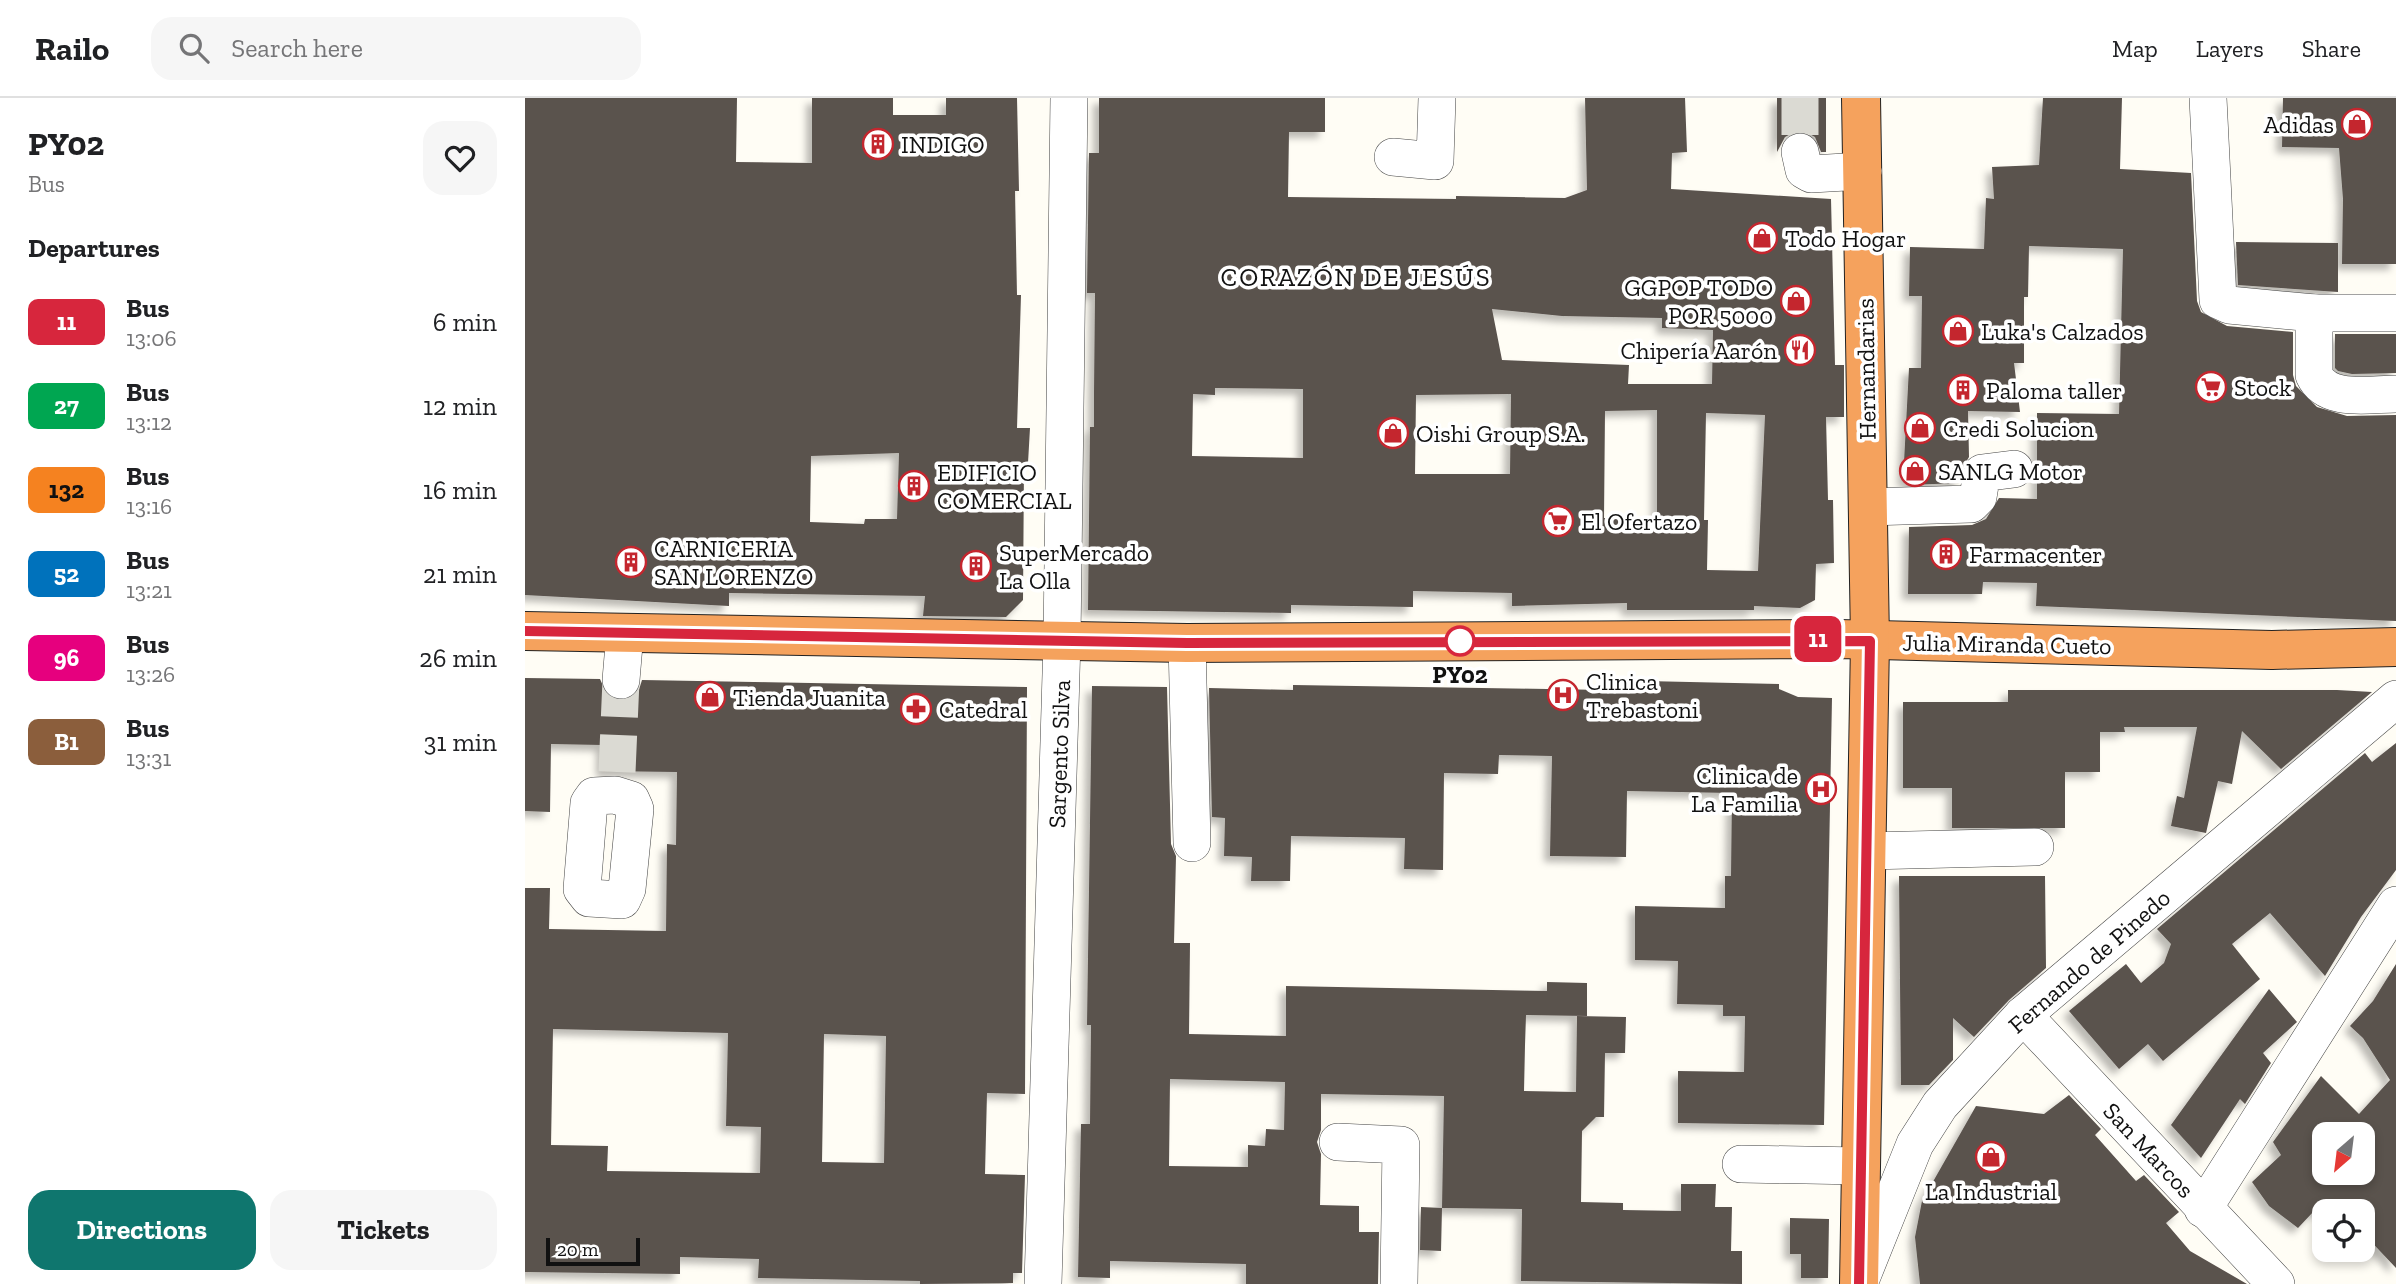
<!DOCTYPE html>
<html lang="en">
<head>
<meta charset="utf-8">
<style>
  :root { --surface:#fff; --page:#f6f6f6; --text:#202124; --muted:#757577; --line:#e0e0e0; --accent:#0f766e }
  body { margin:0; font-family:"Zilla Slab",serif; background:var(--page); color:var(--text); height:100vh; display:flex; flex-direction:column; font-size:26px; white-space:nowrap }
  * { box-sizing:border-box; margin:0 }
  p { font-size:23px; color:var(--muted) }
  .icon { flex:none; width:38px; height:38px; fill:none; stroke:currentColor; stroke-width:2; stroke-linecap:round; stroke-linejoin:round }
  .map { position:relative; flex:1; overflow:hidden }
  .details { display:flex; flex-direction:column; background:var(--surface); width:525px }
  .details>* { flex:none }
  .badge { padding:0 14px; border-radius:10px; font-size:24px; line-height:46px }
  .needle { width:46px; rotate:208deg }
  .buttons { position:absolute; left:1787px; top:1024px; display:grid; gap:14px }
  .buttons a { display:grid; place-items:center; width:63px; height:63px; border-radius:14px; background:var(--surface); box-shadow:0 4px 10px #0003; font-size:35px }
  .scale { position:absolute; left:21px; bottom:18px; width:94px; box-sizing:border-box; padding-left:7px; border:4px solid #111; border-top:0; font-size:19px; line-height:24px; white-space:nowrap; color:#111; -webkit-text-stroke:5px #fff; paint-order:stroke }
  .map>.badge { position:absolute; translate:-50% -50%; box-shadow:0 0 0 4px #fff }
  h2 { padding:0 28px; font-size:26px; line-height:63px }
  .round { display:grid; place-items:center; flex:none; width:74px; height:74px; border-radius:21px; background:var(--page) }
  .headline { display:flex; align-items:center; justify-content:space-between; height:119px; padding:0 28px }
  h1 { font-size:33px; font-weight:700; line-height:52px }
  .primary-button { display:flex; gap:14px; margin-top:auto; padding:14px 28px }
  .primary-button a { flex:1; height:80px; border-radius:21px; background:var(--accent); color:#fff; font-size:28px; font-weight:700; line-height:80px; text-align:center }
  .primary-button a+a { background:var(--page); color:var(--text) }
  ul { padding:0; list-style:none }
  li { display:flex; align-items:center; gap:21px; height:84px; padding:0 28px }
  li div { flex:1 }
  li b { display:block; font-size:26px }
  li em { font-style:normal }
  li .badge { min-width:77px; font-weight:700; text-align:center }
  header { display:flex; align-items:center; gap:42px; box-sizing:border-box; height:98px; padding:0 35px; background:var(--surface); border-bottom:2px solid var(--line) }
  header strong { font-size:33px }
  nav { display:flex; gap:38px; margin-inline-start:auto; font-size:24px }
  .search { width:490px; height:63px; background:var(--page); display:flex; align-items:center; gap:18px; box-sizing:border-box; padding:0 24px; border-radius:21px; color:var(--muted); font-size:26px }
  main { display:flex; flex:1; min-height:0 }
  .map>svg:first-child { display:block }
  .building { fill:#5a524d; fill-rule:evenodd; filter:url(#shadow) }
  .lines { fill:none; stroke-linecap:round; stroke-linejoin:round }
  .minor-tunnel { stroke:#dbdad3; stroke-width:37; stroke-dasharray:37 18; stroke-linecap:butt }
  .minor-casing { stroke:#444; stroke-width:38 }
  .highway-casing { stroke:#222; stroke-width:40 }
  .minor { stroke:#fff; stroke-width:37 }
  .highway { stroke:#f5a25d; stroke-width:38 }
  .line-casing { stroke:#fff; stroke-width:16 }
  .line { stroke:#d7263d; stroke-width:10 }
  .stop-dot { fill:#fff; stroke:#d7263d; stroke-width:3.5 }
  .labels { text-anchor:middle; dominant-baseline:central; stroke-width:7; stroke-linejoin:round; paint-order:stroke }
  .poi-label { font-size:24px; fill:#111; stroke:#fff; text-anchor:start }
  .street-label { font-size:24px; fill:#111; stroke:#fff }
  .stop-label { font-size:24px; font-weight:bold; fill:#111; stroke:#fff }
  .neighbourhood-label { font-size:26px; letter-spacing:2px; fill:#111; stroke:#fff }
</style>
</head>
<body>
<header>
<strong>Railo</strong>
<div class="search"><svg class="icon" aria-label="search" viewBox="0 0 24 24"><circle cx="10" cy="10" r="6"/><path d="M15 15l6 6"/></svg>Search here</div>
<nav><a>Map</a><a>Layers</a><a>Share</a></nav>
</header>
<main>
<section class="details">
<div class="headline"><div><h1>PY02</h1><p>Bus</p></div><a class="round"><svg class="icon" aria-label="heart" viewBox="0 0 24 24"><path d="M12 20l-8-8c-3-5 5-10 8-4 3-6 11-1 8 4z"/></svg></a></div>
<h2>Departures</h2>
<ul>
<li><span class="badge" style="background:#d7263d;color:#fff">11</span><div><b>Bus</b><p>13:06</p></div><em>6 min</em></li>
<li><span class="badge" style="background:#00a651;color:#fff">27</span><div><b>Bus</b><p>13:12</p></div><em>12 min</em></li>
<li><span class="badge" style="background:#f58220;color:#111">132</span><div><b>Bus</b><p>13:16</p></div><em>16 min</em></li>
<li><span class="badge" style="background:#0072bc;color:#fff">52</span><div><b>Bus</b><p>13:21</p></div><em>21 min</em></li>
<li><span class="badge" style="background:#e6007e;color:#fff">96</span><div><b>Bus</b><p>13:26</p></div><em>26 min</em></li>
<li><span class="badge" style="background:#8b5e3c;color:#fff">B1</span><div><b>Bus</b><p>13:31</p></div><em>31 min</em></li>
</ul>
<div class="primary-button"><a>Directions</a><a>Tickets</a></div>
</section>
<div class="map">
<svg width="1871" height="1186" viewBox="0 0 1871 1186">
  <defs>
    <filter id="shadow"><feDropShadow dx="-6" dy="6" stdDeviation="3.5" flood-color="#0004"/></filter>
  </defs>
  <rect width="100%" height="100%" fill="#fffdf5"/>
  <g class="building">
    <path d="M0 0H212L211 64 287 65V0H368V17H421V0H492L494 93H490L492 197H496L492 330H505L503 365H499L498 502 481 519 398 518 400 498 204 495V508L0 497ZM374 355 372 421H340L339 426 285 424 286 358Z"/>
    <path d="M574 0H800V34H764L763 99 931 101V98L1040 100 1062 92 1060 0H1160L1162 54 1147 55 1146 91 1306 101 1310 267H1319V319H1301L1303 402H1308L1309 465 1291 466 1290 502 1275 510 1229 508V512H1102V505L987 508V495L888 493V509L766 507V515L563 512 565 329H569V295L570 195H562L564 55H574ZM967 211 1037 218 1137 220V230L1188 232 1187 286H1103L1104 267 977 262ZM690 290 778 291V360L667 358 668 296 690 297ZM986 296 985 376H890L891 297ZM1132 312V421L1079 420 1080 313ZM1181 315 1240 317 1233 473 1182 472 1183 422H1179Z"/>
    <path d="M1252 0H1301V54H1296L1290 39 1281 34 1271 33 1260 39 1252 54Z"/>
    <path d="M1518 0H1597L1595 71 1666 75 1672 203 1676 214 1702 228 1768 234V277L1771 288 1792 309 1822 318 1871 317V523L1511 508 1512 485 1458 484 1457 496H1383L1384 429 1447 427 1461 421 1474 400 1512 401V315L1594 316 1598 151 1504 148 1503 199H1499V265H1489L1495 314 1443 313 1444 359 1437 371 1434 385 1384 387V383H1378L1384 270H1396L1397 198H1384L1385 149 1459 151 1461 100 1469 101 1467 69 1514 67Z"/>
    <path d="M1758 0H1871V166H1817L1818 101 1814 50 1757 49Z"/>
    <path d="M1711 144 1813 145V194L1713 187Z"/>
    <path d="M1810 236H1871V275L1827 276 1813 273 1810 270Z"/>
    <path d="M0 580 75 581 83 599 95 603 104 601 113 595 117 582 502 589 500 996 462 995 460 1076 500 1077 497 1175H488V1185L395 1186V1183L233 1180 234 1161 155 1159V1176L0 1174V790H25L24 831 141 833 142 746 151 747 152 674 77 673V647L26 646 25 714 0 713ZM28 931 203 935 201 1028 236 1029 235 1075 82 1073 83 1048 26 1047ZM299 936 361 938 359 1065 297 1064Z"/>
    <path d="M1120 583 1254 586V591L1273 599 1307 600 1299 1027 1153 1025V973L1219 974 1220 918H1198V907L1152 906 1153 863 1110 862V808L1200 810V778H1206L1207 695 1102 693 1101 759 1025 758 1027 658 974 657 973 676 919 675 918 772 879 771 880 740 766 738 765 783H726L727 759 699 758 700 720 687 719 684 590 768 592V587L1080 592V588L1121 589Z"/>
    <path d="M567 588 642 589 646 746 651 758 649 845H665L664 936 761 938V888L1022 893V884L1062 885V918L1001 917 1000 947 999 993 1051 994 1052 918 1101 919 1100 955H1080L1079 1019H1071L1057 1033 1056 1104 1098 1105V1112L1156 1113V1086H1191L1190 1109H1207L1206 1153H1217V1186L996 1183 997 1111 917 1110 916 1153 895 1152 896 1109 917 1110 919 998 796 996V1032L792 1044 796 1056 795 1107 834 1108V1134H854L853 1186H721V1166L585 1163V1180L553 1179 556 1026H565L566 927H562ZM645 981 760 984 759 1032 741 1031 740 1048 723 1047V1069L644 1068Z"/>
    <path d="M1483 592H1812L1847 594 1756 671 1717 633 1707 686 1693 683 1681 735 1646 728 1652 698 1659 700 1672 629H1599L1600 634H1575V674H1540V730H1427V690H1378V604H1483Z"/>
    <path d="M1871 645V772L1836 819 1800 878 1745 815 1707 846 1735 881 1638 963 1623 946 1594 971 1544 913 1601 866 1616 885 1639 865 1646 846 1632 831 1840 655 1847 664Z"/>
    <path d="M1374 778H1520L1521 870 1484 902 1449 939 1428 920V962L1404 987H1376Z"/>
    <path d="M1871 866V1170L1838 1135V1113H1789L1773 1130 1744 1108 1727 1084 1756 1057 1748 1044 1796 978 1834 1016 1865 982 1838 940 1825 928 1848 903ZM1799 1036H1838V1074H1799Z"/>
    <path d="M1744 891 1772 924 1738 955 1746 965 1720 1006 1715 1001 1676 1060 1646 1027Z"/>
    <path d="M1544 997 1576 1031 1570 1037 1611 1083 1619 1077 1654 1114 1641 1125 1665 1153 1722 1186H1395L1390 1139 1397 1103 1451 1008 1519 1016Z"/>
    <path d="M1265 1120 1304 1121 1303 1180H1276V1156H1265Z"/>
  </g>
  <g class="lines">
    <g class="minor-tunnel">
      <path d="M1275 0V54"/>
      <path d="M92 674 96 582"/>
    </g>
    <g class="minor-casing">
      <g id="minor">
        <path d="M1683 0 1693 202 1704 207 1789 215V277C1802 305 1844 296 1871 296"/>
        <path d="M1275 54 1279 72 1286 76 1338 73"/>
        <path d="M868 59 910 63 912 0"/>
        <path d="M1789 215H1871"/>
        <path d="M1343 409 1446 406 1453 399 1457 375 1489 371"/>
        <path d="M662 545 667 745"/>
        <path d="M96 582 100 535"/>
        <path d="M90 697 106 702 110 711 102 791 97 802 64 800 57 791 64 705 69 698Z"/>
        <path d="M1342 753 1510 749"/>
        <path d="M1498 917 1751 1186"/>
        <path d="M813 1044 876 1047 874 1186"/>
        <path d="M1216 1066 1336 1068"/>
        <path d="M1678 1111 1871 807"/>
        <path d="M1337 1178 1390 1046 1415 1007 1498 917 1871 601"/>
        <path d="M518 1186 537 542 544 0"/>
      </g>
    </g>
    <g class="highway-casing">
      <g id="highway">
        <path d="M0 533 662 545 1314 541 1747 552 1871 549"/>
        <path d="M1334 1186 1345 543 1336 0"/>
      </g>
    </g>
    <use href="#minor" class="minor"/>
    <use href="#highway" class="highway"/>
  </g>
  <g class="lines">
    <g class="line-casing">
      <path id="line" d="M0 533 662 545 1345 543 1334 1186"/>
    </g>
    <use href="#line" class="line"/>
  </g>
  <defs>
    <g id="shop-ring" transform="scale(1.575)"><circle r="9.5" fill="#fff" stroke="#c4262e" stroke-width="1.5"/><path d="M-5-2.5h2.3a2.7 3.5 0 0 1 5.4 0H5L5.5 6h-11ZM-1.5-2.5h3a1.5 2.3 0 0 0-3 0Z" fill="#c4262e"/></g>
    <g id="building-ring" transform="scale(1.575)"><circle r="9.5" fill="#fff" stroke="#c4262e" stroke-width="1.5"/><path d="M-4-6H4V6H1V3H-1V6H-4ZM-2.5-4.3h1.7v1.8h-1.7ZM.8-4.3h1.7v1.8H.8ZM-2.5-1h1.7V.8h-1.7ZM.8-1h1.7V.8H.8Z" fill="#c4262e"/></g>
    <g id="restaurant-ring" transform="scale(1.575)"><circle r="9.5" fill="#fff" stroke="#c4262e" stroke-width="1.5"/><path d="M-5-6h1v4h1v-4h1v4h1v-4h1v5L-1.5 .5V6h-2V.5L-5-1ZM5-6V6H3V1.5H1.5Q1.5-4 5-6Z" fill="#c4262e"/></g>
    <g id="supermarket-ring" transform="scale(1.575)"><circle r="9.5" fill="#fff" stroke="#c4262e" stroke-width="1.5"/><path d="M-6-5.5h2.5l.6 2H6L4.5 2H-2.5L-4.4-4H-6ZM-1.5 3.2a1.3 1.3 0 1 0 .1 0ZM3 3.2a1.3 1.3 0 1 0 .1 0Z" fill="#c4262e"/></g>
    <g id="hospital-ring" transform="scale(1.575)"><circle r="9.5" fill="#fff" stroke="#c4262e" stroke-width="1.5"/><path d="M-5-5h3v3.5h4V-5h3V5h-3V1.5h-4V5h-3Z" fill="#c4262e"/></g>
    <g id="pharmacy-ring" transform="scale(1.575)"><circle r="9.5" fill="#fff" stroke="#c4262e" stroke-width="1.5"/><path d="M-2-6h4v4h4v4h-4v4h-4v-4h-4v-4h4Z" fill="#c4262e"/></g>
  </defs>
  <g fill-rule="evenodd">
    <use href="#shop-ring" x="1832" y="26"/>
    <use href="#building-ring" x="353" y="46"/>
    <use href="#shop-ring" x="1237" y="140"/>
    <use href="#shop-ring" x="1271" y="203"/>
    <use href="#shop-ring" x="1433" y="233"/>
    <use href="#restaurant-ring" x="1275" y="252"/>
    <use href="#supermarket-ring" x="1686" y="289"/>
    <use href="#building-ring" x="1438" y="292"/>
    <use href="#shop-ring" x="1395" y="330"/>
    <use href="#shop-ring" x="868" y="335"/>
    <use href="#shop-ring" x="1390" y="373"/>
    <use href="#building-ring" x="389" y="388"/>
    <use href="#supermarket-ring" x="1033" y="423"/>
    <use href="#building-ring" x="1421" y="456"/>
    <use href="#building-ring" x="106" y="464"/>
    <use href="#building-ring" x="451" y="468"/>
    <use href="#hospital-ring" x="1038" y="597"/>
    <use href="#shop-ring" x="185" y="599"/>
    <use href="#pharmacy-ring" x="391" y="611"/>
    <use href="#hospital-ring" x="1296" y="691"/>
    <use href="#shop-ring" x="1466" y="1059"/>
  </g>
  <circle class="stop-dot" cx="935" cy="543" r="14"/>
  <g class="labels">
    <g class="poi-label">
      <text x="1809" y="26" text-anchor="end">Adidas</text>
      <text x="376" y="46">INDIGO</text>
      <text x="1260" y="140">Todo Hogar</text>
      <text x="1248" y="189" text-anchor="end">GGPOP TODO<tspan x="1248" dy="28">POR 5000</tspan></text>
      <text x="1456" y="233">Luka's Calzados</text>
      <text x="1252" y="252" text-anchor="end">Chipería Aarón</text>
      <text x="1709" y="289">Stock</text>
      <text x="1461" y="292">Paloma taller</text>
      <text x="1418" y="330">Credi Solucion</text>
      <text x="891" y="335">Oishi Group S.A.</text>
      <text x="1413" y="373">SANLG Motor</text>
      <text x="412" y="374">EDIFICIO<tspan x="412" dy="28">COMERCIAL</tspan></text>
      <text x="1056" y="423">El Ofertazo</text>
      <text x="129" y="450">CARNICERIA<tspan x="129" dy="28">SAN LORENZO</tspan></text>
      <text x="474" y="454">SuperMercado<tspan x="474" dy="28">La Olla</tspan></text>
      <text x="1444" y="456">Farmacenter</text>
      <text x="1061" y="583">Clinica<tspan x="1061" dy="28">Trebastoni</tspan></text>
      <text x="208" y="599">Tienda Juanita</text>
      <text x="414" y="611">Catedral</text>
      <text x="1273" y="677" text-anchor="end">Clinica de<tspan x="1273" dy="28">La Familia</tspan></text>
      <text x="1466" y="1093" text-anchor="middle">La Industrial</text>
    </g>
    <g class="street-label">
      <text transform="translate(1341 271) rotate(-91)">Hernandarias</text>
      <text transform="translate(1482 546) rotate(1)">Julia Miranda Cueto</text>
      <text transform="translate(534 656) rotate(-88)">Sargento Silva</text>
      <text transform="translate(1564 863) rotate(-41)">Fernando de Pinedo</text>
      <text transform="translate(1624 1052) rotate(47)">San Marcos</text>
    </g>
    <g class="stop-label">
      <text x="935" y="576">PY02</text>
    </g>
    <g class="neighbourhood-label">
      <text x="831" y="179">CORAZÓN DE JESÚS</text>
    </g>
  </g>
</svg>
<div class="buttons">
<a><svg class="needle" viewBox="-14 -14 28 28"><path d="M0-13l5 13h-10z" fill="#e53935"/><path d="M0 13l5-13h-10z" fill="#757577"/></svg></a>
<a><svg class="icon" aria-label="locate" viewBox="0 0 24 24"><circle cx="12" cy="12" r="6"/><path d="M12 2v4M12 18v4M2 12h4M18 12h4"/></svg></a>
</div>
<div class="scale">20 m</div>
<b class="badge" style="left:1293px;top:541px;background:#d7263d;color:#fff">11</b>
</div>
</main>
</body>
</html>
